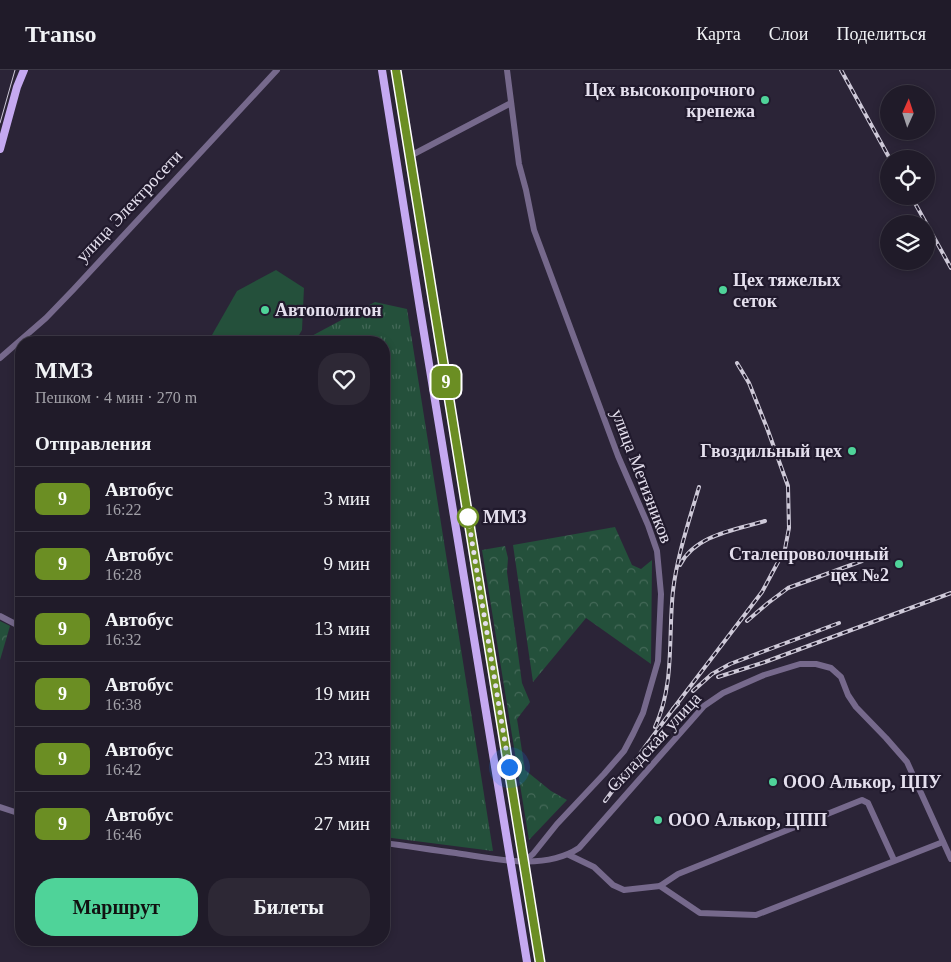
<!DOCTYPE html>
<html lang="ru">
<head>
<meta charset="utf-8">
<style>
  :root { --surface:#201b29; --page:#2d2835; --text:#f1f3f6; --muted:#a2a1a8; --line:#3d3946; --accent:#4fd399 }
  body { margin:0; font-family:Georgia,serif; background:var(--page); color:var(--text); height:100vh; display:flex; flex-direction:column; font-size:19px; white-space:nowrap }
  * { box-sizing:border-box; margin:0 }
  p { font-size:16px; color:var(--muted) }
  .icon { flex:none; width:28px; height:28px; fill:none; stroke:currentColor; stroke-width:2; stroke-linecap:round; stroke-linejoin:round }
  .map { position:relative; flex:1; overflow:hidden }
  .panel { position:absolute; left:15px; top:266px; width:375px; height:610px; display:flex; flex-direction:column; background:var(--surface); border-radius:20px; box-shadow:0 2px 8px #0003,0 0 0 1px var(--line) }
  .panel>* { flex:none }
  .badge { padding:0 10px; border-radius:8px; font-size:18px; line-height:32px }
  .needle { width:32px; rotate:3deg }
  .buttons { position:absolute; left:880px; top:15px; display:grid; gap:10px }
  .buttons a { display:grid; place-items:center; width:55px; height:55px; border-radius:50%; background:var(--surface); box-shadow:0 2px 8px #0003,0 0 0 1px var(--line); font-size:25px }
  .you { position:absolute; width:25px; height:25px; margin:-12px; border:4px solid #fff; border-radius:50%; background:#1a73e8; box-shadow:0 0 0 8px #1a73e833 }
  .map>.badge { position:absolute; translate:-50% -50%; box-shadow:0 0 0 2px #fff }
  h2 { padding:0 20px; font-size:19px; line-height:45px }
  .round { display:grid; place-items:center; flex:none; width:52px; height:52px; border-radius:20px; background:var(--page) }
  .overview { display:flex; align-items:center; justify-content:space-between; height:85px; padding:0 20px }
  h1 { font-size:24px; font-weight:800; line-height:38px }
  .primary-button { display:flex; gap:10px; margin-top:auto; padding:10px 20px }
  .primary-button a { flex:1; height:58px; border-radius:20px; background:var(--accent); color:#111; font-size:20px; font-weight:800; line-height:58px; text-align:center }
  .primary-button a+a { background:var(--page); color:var(--text) }
  ul { padding:0; list-style:none }
  li { display:flex; align-items:center; gap:15px; height:65px; padding:0 20px; border-top:1px solid var(--line) }
  li div { flex:1 }
  li b { display:block; font-size:19px }
  li em { font-style:normal }
  li .badge { min-width:55px; font-weight:700; text-align:center }
  header { display:flex; align-items:center; gap:30px; box-sizing:border-box; height:70px; padding:0 25px; background:var(--surface); border-bottom:1px solid var(--line) }
  header strong { font-size:24px }
  nav { display:flex; gap:28px; margin-inline-start:auto; font-size:18px }
  .map>svg:first-child { display:block }
  .forest { fill:url(#forest-crowns) }
  .park { fill:url(#park-tufts) }
  .pitch { fill:#24503b }
  .lines { fill:none; stroke-linecap:round; stroke-linejoin:round }
  .minor { stroke:#76698c; stroke-width:6 }
  .major { stroke:#c5a9f1; stroke-width:8 }
  .tram { stroke:#cec9d8; stroke-width:1 }
  .rail-casing { stroke:#cec9d8; stroke-width:4 }
  .rail { stroke:#211a2d; stroke-width:2; stroke-dasharray:5.5; stroke-linecap:butt }
  .line-casing { stroke:#fff; stroke-width:11 }
  .line { stroke:#6b8e23; stroke-width:8 }
  .walk { stroke:#e4dfed; stroke-width:5; stroke-dasharray:0 9 }
  .poi-dot { fill:#4fd399; stroke:#211a2d; stroke-width:2 }
  .stop-dot { fill:#fff; stroke:#6b8e23; stroke-width:2.5 }
  .labels { text-anchor:middle; dominant-baseline:central; stroke-width:4.5; stroke-linejoin:round; paint-order:stroke }
  .poi-label { font-size:18px; font-weight:bold; fill:#e4dfed; stroke:#211a2d; text-anchor:start }
  .street-label { font-size:18px; fill:#e4dfed; stroke:#211a2d }
  .stop-label { font-size:18px; font-weight:bold; fill:#e4dfed; stroke:#211a2d; text-anchor:start }
</style>
</head>
<body>
<header>
<strong>Transo</strong>
<nav><a>Карта</a><a>Слои</a><a>Поделиться</a></nav>
</header>
<div class="map">
<svg width="951" height="892" viewBox="0 0 951 892">
  <defs>
    <pattern id="forest-crowns" width="20" height="18" patternUnits="userSpaceOnUse" patternTransform="scale(1.25)"><rect width="20" height="18" fill="#24503b"/><path d="M2 6a3 3 0 1 1 6 0M12 15a3 3 0 1 1 6 0" fill="none" stroke="#446958"/></pattern>
    <pattern id="park-tufts" width="24" height="20" patternUnits="userSpaceOnUse" patternTransform="scale(1.25)"><rect width="24" height="20" fill="#24503b"/><path d="M3 7l-1-3M5 7V3M7 7l1-3M15 17l-1-3M17 17v-4M19 17l1-3" fill="none" stroke="#446958"/></pattern>
  </defs>
  <rect width="100%" height="100%" fill="#2b2437"/>
  <g class="forest">
    <path d="M615 457 632 495 641 499 652 490 651 594 586 548 533 612 513 475Z"/>
    <path d="M505 476 508 488 507 502 522 613 530 632 517 649 525 700 551 721 567 730 529 770 482 480Z"/>
    <path d="M0 551 10 556 0 590Z"/>
  </g>
  <path class="park" d="M375 232 407 239 493 781 384 767V272H304L306 269Z"/>
  <path class="pitch" d="M276 200 304 218 302 260 295 272H208L237 221Z"/>
  <g class="lines">
    <g class="minor">
      <path d="M507 0 519 94 526 120 534 160 618 386 648 455 657 481 661 524 658 591 643 643 633 664 624 681 604 704 557 754 533 784 524 791"/>
      <path d="M410 86 511 33"/>
      <path d="M0 288 46 248 73 220 277 0"/>
      <path d="M0 546 21 557"/>
      <path d="M0 737 21 744"/>
      <path d="M384 773C408 776 432 780 456 783 495 789 544 801 579 778L704 636 723 623 764 605 800 594H816L831 598 841 607 848 625 856 637 886 668 907 692 951 789"/>
      <path d="M569 785 594 797 613 815 624 820 660 816 678 804 862 730 868 733 894 790"/>
      <path d="M660 816 700 843 756 845 943 772"/>
    </g>
    <g class="major">
      <path d="M382 0 420 239 527 892"/>
      <path d="M396 0 540 892"/>
      <path d="M0 79 17 17 24 0"/>
    </g>
    <path class="tram" d="M0 53 15 0"/>
    <g class="rail-casing">
      <g id="rail">
        <path d="M841 0 890 89"/>
        <path d="M911 126 951 198"/>
        <path d="M680 495C695 465 735 460 765 451"/>
        <path d="M747 551 768 533 788 518 862 491"/>
        <path d="M718 607 765 592 951 523"/>
        <path d="M693 621 712 604 730 594 839 553"/>
        <path d="M673 639 762 522 785 479 789 458 788 416 767 358 749 313 737 293"/>
        <path d="M655 657C675 614 668 567 673 521 677 486 689 451 699 417"/>
        <path d="M605 731 673 639 678 634"/>
      </g>
    </g>
    <use href="#rail" class="rail"/>
  </g>
  <g class="lines">
    <g class="line-casing">
      <path id="line" d="M396 0 540 892"/>
    </g>
    <use href="#line" class="line"/>
    <path class="walk" d="M468 447 509 697"/>
  </g>
  <g class="poi-dot">
    <circle cx="765" cy="30" r="5"/>
    <circle cx="723" cy="220" r="5"/>
    <circle cx="265" cy="240" r="5"/>
    <circle cx="852" cy="381" r="5"/>
    <circle cx="899" cy="494" r="5"/>
    <circle cx="773" cy="712" r="5"/>
    <circle cx="658" cy="750" r="5"/>
  </g>
  <circle class="stop-dot" cx="468" cy="447" r="10"/>
  <g class="labels">
    <g class="poi-label">
      <text x="755" y="20" text-anchor="end">Цех высокопрочного<tspan x="755" dy="21">крепежа</tspan></text>
      <text x="733" y="210">Цех тяжелых<tspan x="733" dy="21">сеток</tspan></text>
      <text x="275" y="240">Автополигон</text>
      <text x="842" y="381" text-anchor="end">Гвоздильный цех</text>
      <text x="889" y="484" text-anchor="end">Сталепроволочный<tspan x="889" dy="21">цех №2</tspan></text>
      <text x="783" y="712">ООО Алькор, ЦПУ</text>
      <text x="668" y="750">ООО Алькор, ЦПП</text>
    </g>
    <g class="street-label">
      <text transform="translate(129 136) rotate(-47)">улица Электросети</text>
      <text transform="translate(642 406) rotate(69)">улица Метизников</text>
      <text transform="translate(654 672) rotate(-47)">Складская улица</text>
    </g>
    <g class="stop-label">
      <text x="483" y="447">ММЗ</text>
    </g>
  </g>
</svg>
<div class="buttons">
<a><svg class="needle" viewBox="-14 -14 28 28"><path d="M0-13l5 13h-10z" fill="#e53935"/><path d="M0 13l5-13h-10z" fill="#a2a1a8"/></svg></a>
<a><svg class="icon" aria-label="locate" viewBox="0 0 24 24"><circle cx="12" cy="12" r="6"/><path d="M12 2v4M12 18v4M2 12h4M18 12h4"/></svg></a>
<a><svg class="icon" aria-label="layers" viewBox="0 0 24 24"><path d="M12 4l9 5-9 5-9-5zM3 14l9 5 9-5"/></svg></a>
</div>
<div class="you" style="left:509px;top:697px"></div>
<b class="badge" style="left:446px;top:312px;background:#6b8e23;color:#fff">9</b>
<section class="panel">
<div class="overview"><div><h1>ММЗ</h1><p>Пешком · 4 мин · 270 m</p></div><a class="round"><svg class="icon" aria-label="heart" viewBox="0 0 24 24"><path d="M12 20l-8-8c-3-5 5-10 8-4 3-6 11-1 8 4z"/></svg></a></div>
<h2>Отправления</h2>
<ul>
<li><span class="badge" style="background:#6b8e23;color:#fff">9</span><div><b>Автобус</b><p>16:22</p></div><em>3 мин</em></li>
<li><span class="badge" style="background:#6b8e23;color:#fff">9</span><div><b>Автобус</b><p>16:28</p></div><em>9 мин</em></li>
<li><span class="badge" style="background:#6b8e23;color:#fff">9</span><div><b>Автобус</b><p>16:32</p></div><em>13 мин</em></li>
<li><span class="badge" style="background:#6b8e23;color:#fff">9</span><div><b>Автобус</b><p>16:38</p></div><em>19 мин</em></li>
<li><span class="badge" style="background:#6b8e23;color:#fff">9</span><div><b>Автобус</b><p>16:42</p></div><em>23 мин</em></li>
<li><span class="badge" style="background:#6b8e23;color:#fff">9</span><div><b>Автобус</b><p>16:46</p></div><em>27 мин</em></li>
</ul>
<div class="primary-button"><a>Маршрут</a><a>Билеты</a></div>
</section>
</div>
</body>
</html>
